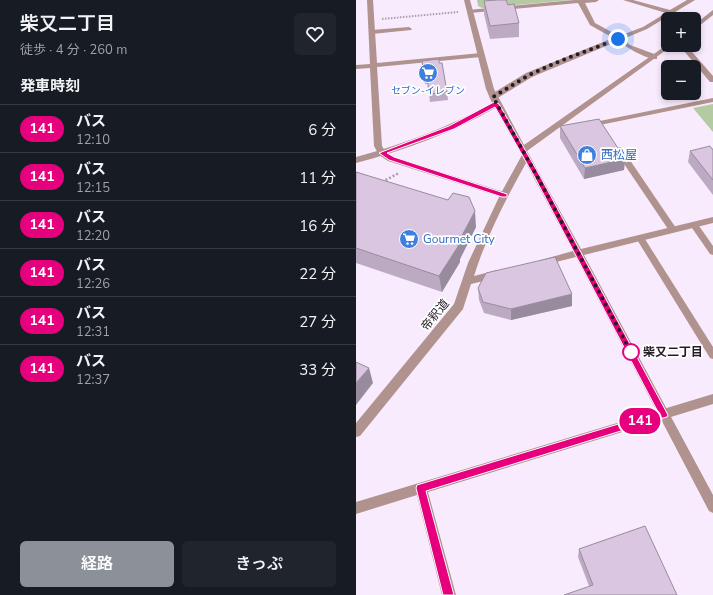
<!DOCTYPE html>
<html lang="ja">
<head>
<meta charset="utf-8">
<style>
  :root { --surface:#171b24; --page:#20242c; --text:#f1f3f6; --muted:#9ea1a6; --line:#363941; --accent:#8c9099 }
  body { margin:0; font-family:"Nunito Sans","Noto Sans JP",sans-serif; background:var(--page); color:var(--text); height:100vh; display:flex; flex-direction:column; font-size:15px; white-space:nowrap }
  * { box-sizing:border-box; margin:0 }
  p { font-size:13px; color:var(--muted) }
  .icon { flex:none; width:22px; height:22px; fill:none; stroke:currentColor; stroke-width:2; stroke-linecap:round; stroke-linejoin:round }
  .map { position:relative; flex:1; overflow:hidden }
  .drawer { display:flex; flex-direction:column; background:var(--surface); width:356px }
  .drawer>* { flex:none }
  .badge { padding:0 8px; border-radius:13px; font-size:14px; line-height:26px }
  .buttons { position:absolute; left:305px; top:12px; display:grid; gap:8px }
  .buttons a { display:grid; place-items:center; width:40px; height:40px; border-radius:6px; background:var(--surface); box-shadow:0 2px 6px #0003; font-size:20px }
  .you { position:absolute; width:20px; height:20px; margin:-10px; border:3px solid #fff; border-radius:50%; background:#1a73e8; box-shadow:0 0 0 6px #1a73e833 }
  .map>.badge { position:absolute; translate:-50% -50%; box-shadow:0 0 0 2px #fff }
  h2 { padding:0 20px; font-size:15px; line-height:36px }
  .round { display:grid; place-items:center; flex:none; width:42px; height:42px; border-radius:6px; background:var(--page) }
  .summary { display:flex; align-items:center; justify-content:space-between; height:68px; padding:0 20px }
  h1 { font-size:19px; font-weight:600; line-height:30px }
  .button { display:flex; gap:8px; margin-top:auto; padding:8px 20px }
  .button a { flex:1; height:46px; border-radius:6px; background:var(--accent); color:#fff; font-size:16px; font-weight:600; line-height:46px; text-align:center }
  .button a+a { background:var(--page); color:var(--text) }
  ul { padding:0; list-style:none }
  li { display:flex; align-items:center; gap:12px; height:48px; padding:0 20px; border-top:1px solid var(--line) }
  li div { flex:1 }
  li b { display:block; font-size:15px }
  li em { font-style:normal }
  li .badge { min-width:44px; font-weight:700; text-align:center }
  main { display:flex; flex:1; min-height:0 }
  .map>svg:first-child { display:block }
  .green { fill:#b3caa2 }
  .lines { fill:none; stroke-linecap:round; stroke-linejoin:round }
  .path-far1 { stroke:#a89dac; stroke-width:2; stroke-dasharray:1.5 1.5; stroke-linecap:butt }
  .path { stroke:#a89dac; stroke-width:2.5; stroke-dasharray:2 2; stroke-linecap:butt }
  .service { fill:#b0928e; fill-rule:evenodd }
  .minor { fill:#b0928e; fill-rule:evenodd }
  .tertiary { fill:#b0928e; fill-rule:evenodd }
  .wall { fill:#bcaac2 }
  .shaded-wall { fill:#998b9e }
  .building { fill:#dbc6e2; stroke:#998b9e }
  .line { fill:#e6007e; stroke:#fff }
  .walk { stroke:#231b25; stroke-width:4; stroke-dasharray:0 7.2 }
  .stop-dot { fill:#fff; stroke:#e6007e; stroke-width:2 }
  .labels { text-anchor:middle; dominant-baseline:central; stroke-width:3.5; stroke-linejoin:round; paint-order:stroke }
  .far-shop-label { font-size:10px; fill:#366cbe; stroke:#fff }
  .shop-label { font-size:12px; fill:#366cbe; stroke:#fff; text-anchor:start }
  .street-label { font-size:12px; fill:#231b25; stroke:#fff }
  .stop-label { font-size:12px; font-weight:bold; fill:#231b25; stroke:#fff; text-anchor:start }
</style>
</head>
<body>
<main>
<section class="drawer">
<div class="summary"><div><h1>柴又二丁目</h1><p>徒歩 · 4 分 · 260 m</p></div><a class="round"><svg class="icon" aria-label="heart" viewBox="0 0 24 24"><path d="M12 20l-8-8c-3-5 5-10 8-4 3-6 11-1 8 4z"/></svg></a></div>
<h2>発車時刻</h2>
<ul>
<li><span class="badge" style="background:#e6007e;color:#fff">141</span><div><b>バス</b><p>12:10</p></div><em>6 分</em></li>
<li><span class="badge" style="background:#e6007e;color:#fff">141</span><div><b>バス</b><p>12:15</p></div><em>11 分</em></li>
<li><span class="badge" style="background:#e6007e;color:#fff">141</span><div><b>バス</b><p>12:20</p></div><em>16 分</em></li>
<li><span class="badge" style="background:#e6007e;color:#fff">141</span><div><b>バス</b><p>12:26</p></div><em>22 分</em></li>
<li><span class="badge" style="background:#e6007e;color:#fff">141</span><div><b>バス</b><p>12:31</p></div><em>27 分</em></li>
<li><span class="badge" style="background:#e6007e;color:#fff">141</span><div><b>バス</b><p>12:37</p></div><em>33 分</em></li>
</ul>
<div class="button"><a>経路</a><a>きっぷ</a></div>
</section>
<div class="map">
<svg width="357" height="595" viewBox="0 0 357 595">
  <rect width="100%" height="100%" fill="#f8ebfd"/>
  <g class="green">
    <path d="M121 0H215L126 8 122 6Z"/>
    <path d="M357 104V132L337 108Z"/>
  </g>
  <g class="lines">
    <path class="path-far1" d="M26 19 102 12"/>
    <path class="path" d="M26 182 43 173"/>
    <g class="service">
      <path d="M53 27 56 29 55 30 16 34 13 32 16 30Z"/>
      <path d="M259 147H265L320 228 321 230 320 232H314L258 149Z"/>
      <path d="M338 222 341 223 357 246V255L354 254 334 225Z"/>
      <path d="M284 235 287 236 357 347V359L354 358 280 238Z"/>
    </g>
    <g class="minor">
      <path d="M11 0H17L21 63 125 53 129 55 125 57 21 67 26 146 29 151 38 157 151 193 152 195 151 197H145L32 161 23 155 18 146 14 68 0 69V65L14 64Z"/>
      <path d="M218 0H243L240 2 229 3 239 23 263 36 287 27 310 13 267 0H277L314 10 331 0H339L291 29 267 39 274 45 301 55V59C291 60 270 47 262 41L176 77 140 99H134V95L170 73 257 38 234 25 222 3 114 13 112 12V10Z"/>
      <path d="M357 98V102L234 127 230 125 234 123Z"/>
      <path d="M357 394V404L72 492 100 595H86L61 495 0 514V502Z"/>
    </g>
    <g class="tertiary">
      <path d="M108 0H114L138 89 168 145 312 44V45H317L171 151 225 249 357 217V223L228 255 357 495V513L353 511 220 257 188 265 183 262 185 260 217 251 170 163C150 199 130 237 118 276L141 270 146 274 144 277 115 284 107 309 4 436 0 437V423L98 304 112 263 144 195 166 155 139 108C96 133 49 150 0 163V157C48 144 93 127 136 103L130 89Z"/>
      <path d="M357 10V15L338 30V25Z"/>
      <path d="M323 45H330L357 76V82H354Z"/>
    </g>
  </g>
  <g class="wall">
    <path d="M128 1 152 5 163 23V37L134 39 128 14Z"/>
    <path d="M66 61 83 63 91 92 92 100 74 102 72 84H69Z"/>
    <path d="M204 126 269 159 268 170 228 179 204 138Z"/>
    <path d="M356 149H357V195L332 162 334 151Z"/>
    <path d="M0 172 120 227 104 259V262L86 292 0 263Z"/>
    <path d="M122 288 216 306 155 320 128 313 123 300Z"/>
    <path d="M223 549 321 595 233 586 222 557Z"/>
  </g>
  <g class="shaded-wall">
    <path d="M269 159 268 170 228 179 229 168Z"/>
    <path d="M119 211 120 227 104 259V262L86 292 83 276 101 245Z"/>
    <path d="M216 294V306L155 320V309Z"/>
    <path d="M13 368 17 383 0 405V383Z"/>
  </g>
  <g class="building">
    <path d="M141 0H150L152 5 158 4 163 23 134 26 128 1Z"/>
    <path d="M83 59V63H86L91 92 73 94 71 76H68L66 61Z"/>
    <path d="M243 119 269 159 229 168 204 126Z"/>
    <path d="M354 146 356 149H357V180L334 151Z"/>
    <path d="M0 172 92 200 97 193 113 197 119 211 101 245H103L83 276 0 248Z"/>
    <path d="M199 257 216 294 155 309 127 302 122 288 130 273Z"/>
    <path d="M0 362 13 368 0 383Z"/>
    <path d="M289 526 321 595H208L237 585 223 549Z"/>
  </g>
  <path class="line" d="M138 102 143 104 184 176 312 415 311 417 307 418 70 491 98 595H87L60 488 61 485 302 412 178 176 139 107 98 129 31 153 38 157 151 194V197H146L33 160 23 153 93 126Z"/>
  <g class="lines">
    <path class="walk" d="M262 39 204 61 173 75 137 97 181 176 275 352"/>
  </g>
  <defs>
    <g id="supermarket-disc" transform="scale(1)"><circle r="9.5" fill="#3f7fe0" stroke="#fff"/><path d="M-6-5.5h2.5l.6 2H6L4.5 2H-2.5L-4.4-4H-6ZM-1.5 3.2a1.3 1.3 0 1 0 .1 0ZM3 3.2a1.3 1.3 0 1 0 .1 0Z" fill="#fff"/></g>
    <g id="shop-disc" transform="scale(1)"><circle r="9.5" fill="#3f7fe0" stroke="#fff"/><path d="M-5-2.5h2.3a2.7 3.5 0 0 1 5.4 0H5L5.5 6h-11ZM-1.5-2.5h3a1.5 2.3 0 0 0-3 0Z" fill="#fff"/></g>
  </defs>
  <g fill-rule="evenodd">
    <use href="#supermarket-disc" x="72" y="73"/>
    <use href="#shop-disc" x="231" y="155"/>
    <use href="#supermarket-disc" x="53" y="239"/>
  </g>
  <circle class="stop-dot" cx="275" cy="352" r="8"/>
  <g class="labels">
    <g class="far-shop-label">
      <text x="72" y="91">セブン-イレブン</text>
    </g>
    <g class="shop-label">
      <text x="245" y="155">西松屋</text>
      <text x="67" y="239">Gourmet City</text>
    </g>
    <g class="street-label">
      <text transform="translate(79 315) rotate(-51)">帝釈道</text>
    </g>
    <g class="stop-label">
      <text x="287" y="352">柴又二丁目</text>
    </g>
  </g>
</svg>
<div class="buttons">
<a>+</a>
<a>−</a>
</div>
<div class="you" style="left:262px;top:39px"></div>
<b class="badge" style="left:284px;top:421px;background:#e6007e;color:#fff">141</b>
</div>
</main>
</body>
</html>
